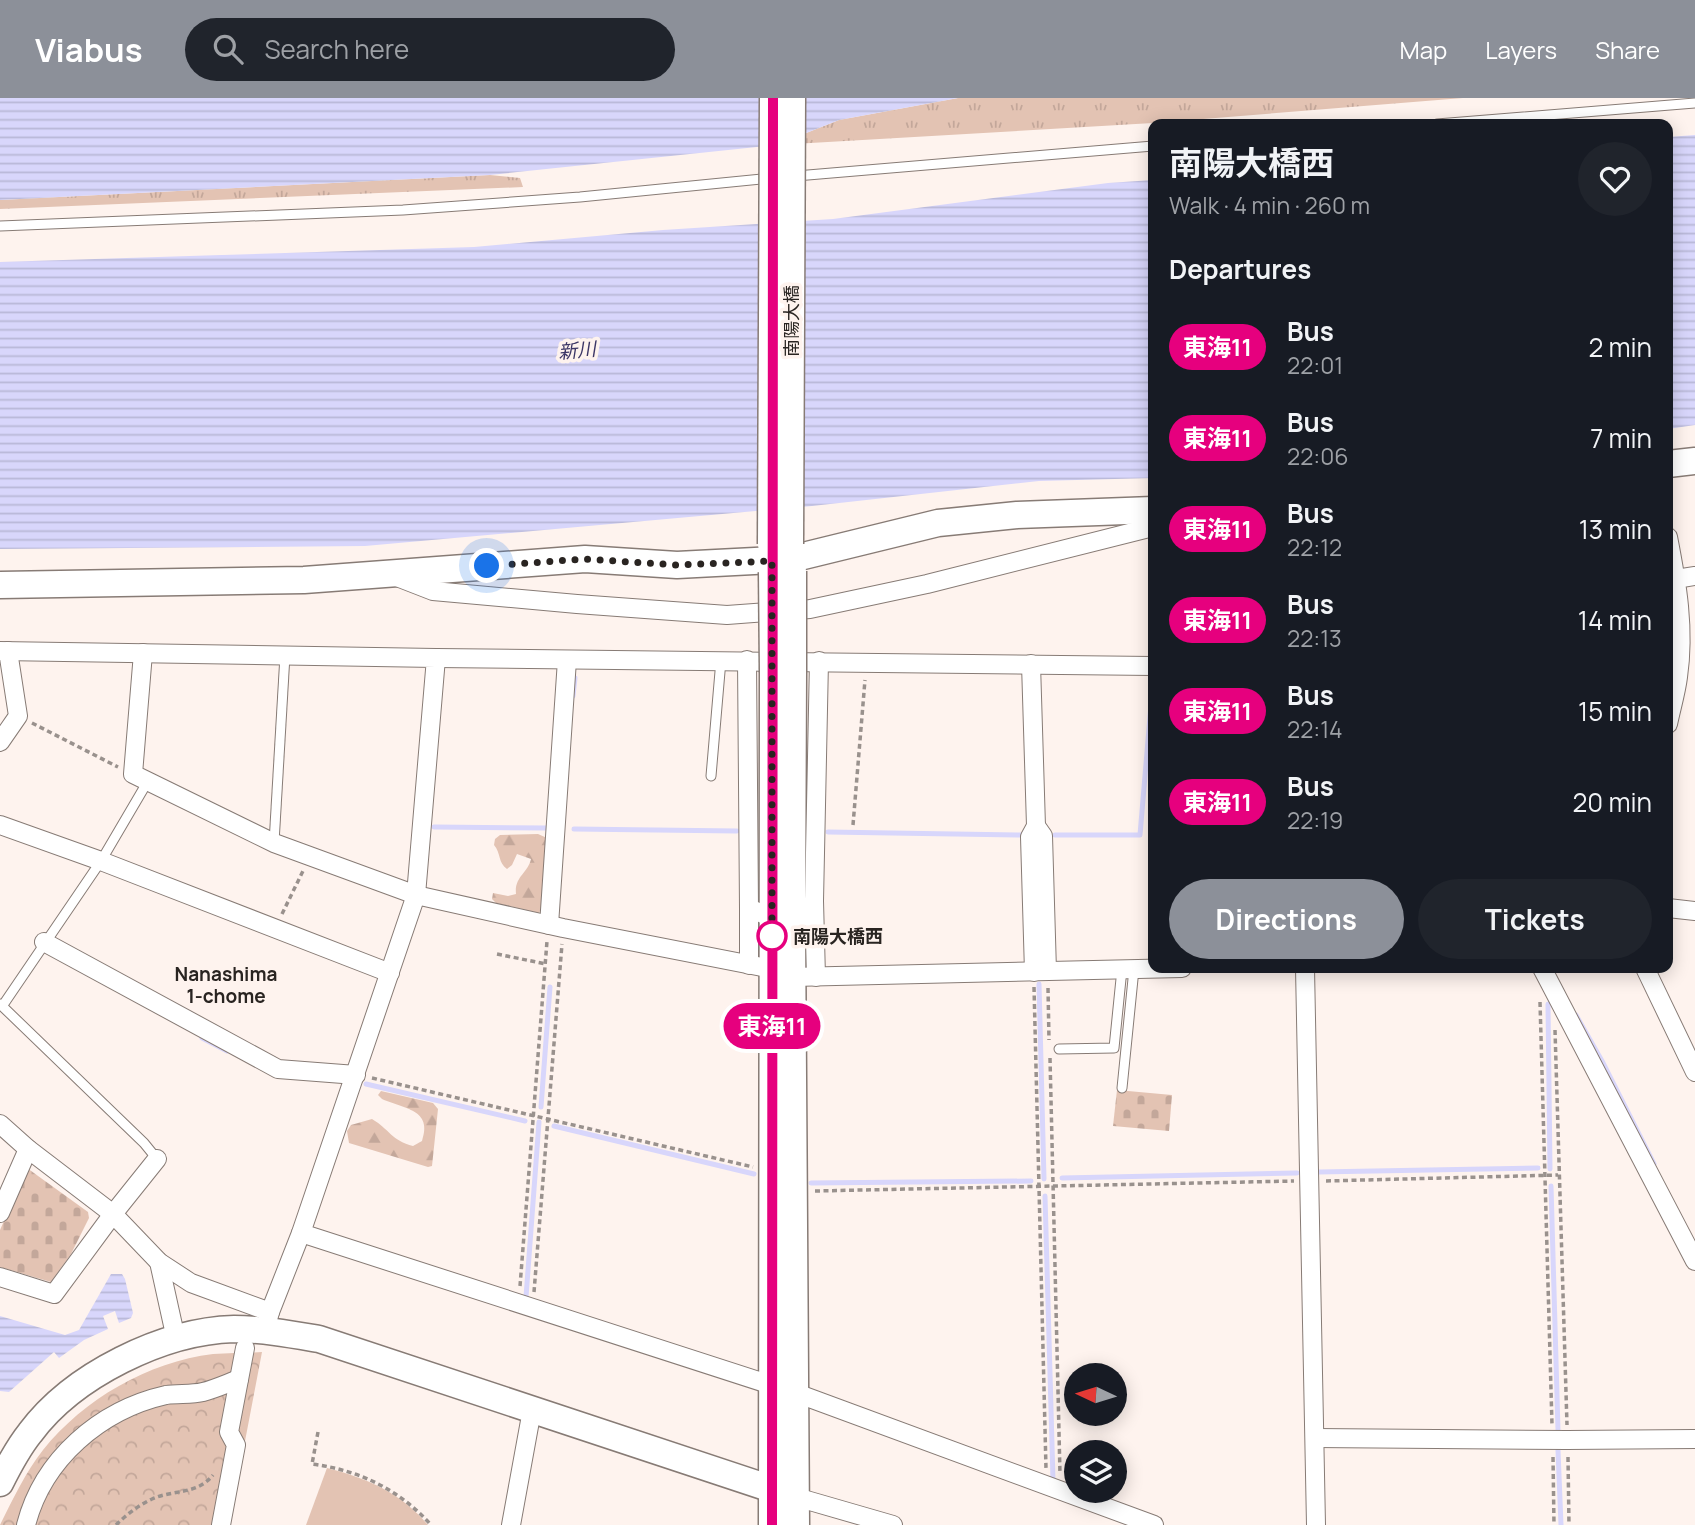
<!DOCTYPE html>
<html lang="en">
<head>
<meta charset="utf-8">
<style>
  :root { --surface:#171b24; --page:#20242c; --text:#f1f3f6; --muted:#9ea1a6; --accent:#8c9099 }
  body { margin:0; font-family:Manrope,"Noto Sans JP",sans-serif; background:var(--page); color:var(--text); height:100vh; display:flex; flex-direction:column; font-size:26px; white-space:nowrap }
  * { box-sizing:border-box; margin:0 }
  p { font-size:23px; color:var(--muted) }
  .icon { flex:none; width:38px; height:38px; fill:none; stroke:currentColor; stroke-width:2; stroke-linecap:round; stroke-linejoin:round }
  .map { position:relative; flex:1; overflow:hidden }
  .sheet { position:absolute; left:1148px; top:21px; width:525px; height:854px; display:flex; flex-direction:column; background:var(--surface); border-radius:14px; box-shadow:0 4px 18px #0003 }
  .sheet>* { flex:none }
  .badge { padding:0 14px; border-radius:23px; font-size:24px; line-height:46px }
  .needle { width:46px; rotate:274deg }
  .controls { position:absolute; left:1064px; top:1265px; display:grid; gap:14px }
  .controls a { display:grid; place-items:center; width:63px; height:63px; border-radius:50%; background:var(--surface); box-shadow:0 4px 18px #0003; font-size:35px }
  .you { position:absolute; width:35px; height:35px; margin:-18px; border:5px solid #fff; border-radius:50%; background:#1a73e8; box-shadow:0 0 0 10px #1a73e833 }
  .map>.badge { position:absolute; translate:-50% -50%; box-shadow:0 0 0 4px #fff }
  h2 { padding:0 21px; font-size:26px; line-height:63px }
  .round { display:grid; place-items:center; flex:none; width:74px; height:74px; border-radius:37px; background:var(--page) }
  .head { display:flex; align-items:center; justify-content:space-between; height:119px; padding:0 21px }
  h1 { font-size:33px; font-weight:700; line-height:52px }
  .cta { display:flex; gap:14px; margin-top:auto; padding:14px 21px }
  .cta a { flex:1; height:80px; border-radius:42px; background:var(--accent); color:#fff; font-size:28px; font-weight:700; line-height:80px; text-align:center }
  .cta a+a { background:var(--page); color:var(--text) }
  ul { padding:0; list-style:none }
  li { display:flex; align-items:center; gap:21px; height:91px; padding:0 21px }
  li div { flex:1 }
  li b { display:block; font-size:26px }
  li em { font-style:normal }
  li .badge { min-width:77px; font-weight:700; text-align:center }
  header { display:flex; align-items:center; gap:42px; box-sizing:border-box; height:98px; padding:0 35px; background:var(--accent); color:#fff }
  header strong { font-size:33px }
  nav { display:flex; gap:38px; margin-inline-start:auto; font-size:24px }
  .search { width:490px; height:63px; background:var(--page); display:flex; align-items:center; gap:18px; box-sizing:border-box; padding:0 24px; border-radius:38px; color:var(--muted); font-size:26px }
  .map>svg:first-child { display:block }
  .grass { fill:url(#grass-tufts) }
  .forest { fill:url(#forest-firs) }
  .cemetery { fill:url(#cemetery-stones) }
  .park { fill:url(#park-crowns) }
  .garden { fill:#e3c3b3 }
  .water { fill:url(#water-rules) }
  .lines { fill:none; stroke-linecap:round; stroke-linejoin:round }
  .stream { stroke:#d8d6fb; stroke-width:5 }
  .lane-casing { stroke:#877b75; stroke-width:11 }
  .street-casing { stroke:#877b75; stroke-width:20 }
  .secondary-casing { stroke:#877b75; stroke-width:29 }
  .path { stroke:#99918d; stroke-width:3.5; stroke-dasharray:5 3.5; stroke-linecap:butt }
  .lane { stroke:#fff; stroke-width:9 }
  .street { stroke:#fff; stroke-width:18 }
  .secondary { stroke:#fff; stroke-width:26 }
  .secondary-bridge-casing { stroke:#877b75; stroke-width:29; stroke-linecap:butt }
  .secondary-bridge { stroke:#fff; stroke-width:26 }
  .line-casing { stroke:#fff; stroke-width:16 }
  .line { stroke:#e6007e; stroke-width:10 }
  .walk { stroke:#292421; stroke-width:7; stroke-dasharray:0 12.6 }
  .stop-dot { fill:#fff; stroke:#e6007e; stroke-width:3.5 }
  .labels { text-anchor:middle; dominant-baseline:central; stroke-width:7; stroke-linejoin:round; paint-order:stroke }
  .street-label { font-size:18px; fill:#292421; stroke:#fef3ee }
  .stop-label { font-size:18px; font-weight:bold; fill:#292421; stroke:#fef3ee; text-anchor:start }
  .water-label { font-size:19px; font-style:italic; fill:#3c3666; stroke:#fef3ee }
  .neighbourhood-label { font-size:19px; font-weight:bold; fill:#292421; stroke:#fef3ee }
</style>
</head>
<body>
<header>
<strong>Viabus</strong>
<div class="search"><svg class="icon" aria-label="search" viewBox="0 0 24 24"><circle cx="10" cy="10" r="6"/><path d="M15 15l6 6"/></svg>Search here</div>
<nav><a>Map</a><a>Layers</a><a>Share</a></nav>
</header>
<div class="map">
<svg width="1695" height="1427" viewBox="0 0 1695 1427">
  <defs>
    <pattern id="grass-tufts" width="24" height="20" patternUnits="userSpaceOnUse" patternTransform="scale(1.75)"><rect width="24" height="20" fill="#e3c3b3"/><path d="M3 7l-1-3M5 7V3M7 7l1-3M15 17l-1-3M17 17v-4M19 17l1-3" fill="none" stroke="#c3a79a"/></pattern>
    <pattern id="forest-firs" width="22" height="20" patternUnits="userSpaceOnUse" patternTransform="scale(1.75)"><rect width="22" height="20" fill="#e3c3b3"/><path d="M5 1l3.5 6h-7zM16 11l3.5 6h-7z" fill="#c3a79a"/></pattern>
    <pattern id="cemetery-stones" width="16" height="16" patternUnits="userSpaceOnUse" patternTransform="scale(1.75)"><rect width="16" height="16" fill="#e3c3b3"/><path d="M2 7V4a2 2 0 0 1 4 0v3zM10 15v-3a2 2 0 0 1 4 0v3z" fill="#c3a79a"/></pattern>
    <pattern id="park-crowns" width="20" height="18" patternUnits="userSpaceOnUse" patternTransform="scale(1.75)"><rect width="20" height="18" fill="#e3c3b3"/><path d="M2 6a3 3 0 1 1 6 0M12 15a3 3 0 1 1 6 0" fill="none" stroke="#c3a79a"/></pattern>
    <pattern id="water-rules" width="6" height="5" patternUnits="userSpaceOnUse" patternTransform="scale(1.75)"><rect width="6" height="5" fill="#d8d6fb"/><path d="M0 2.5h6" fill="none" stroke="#b9b8d7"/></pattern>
  </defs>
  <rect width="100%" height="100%" fill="#fef3ee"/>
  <g class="grass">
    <path d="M958 0H1463L1153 25 776 47 839 22Z"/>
    <path d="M490 77 520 80 523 89 0 111V102Z"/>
  </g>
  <g class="forest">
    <path d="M538 736 547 740 542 809 539 815 496 805 492 801 493 795 508 798 516 796C514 779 528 775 531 761L517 756 512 767 507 771C498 765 501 755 494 747L495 741 500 737Z"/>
    <path d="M381 993 433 1005 438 1011 432 1068 428 1069 349 1045 347 1033 351 1027 372 1021C389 1031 392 1043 413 1048L422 1043C433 1011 404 1011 382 1001L378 997Z"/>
  </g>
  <g class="cemetery">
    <path d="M1117 992 1172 997 1169 1033 1113 1028Z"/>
    <path d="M27 1070 88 1114 89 1120 71 1156 51 1184 0 1169V1132Z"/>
  </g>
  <path class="park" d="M262 1254 229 1427H0C13 1401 25 1375 43 1352 84 1301 148 1264 213 1256 229 1255 246 1255 262 1254Z"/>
  <path class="garden" d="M327 1370C367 1380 401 1395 428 1427H306Z"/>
  <g class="water">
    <path d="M0 0H958L839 22 776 47 490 77 0 102Z"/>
    <path d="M1695 37V327L1668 331V39Z"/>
    <path d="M1153 82V380L1039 383 812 408 365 448 0 451V164L474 149 663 132 833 121 1108 85Z"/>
    <path d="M111 1176H122L125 1181 133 1215 131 1220 119 1225 115 1213 103 1218 108 1231 84 1242 59 1260 54 1254 9 1294 0 1293V1218L65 1237 79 1232Z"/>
  </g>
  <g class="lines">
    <g class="stream">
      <path d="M573 598 575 580"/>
      <path d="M434 729 549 730"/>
      <path d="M574 731 737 733"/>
      <path d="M828 734 1022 737"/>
      <path d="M1055 737H1140L1153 583"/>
      <path d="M1039 886 1044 1081"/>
      <path d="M1548 906 1550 1071"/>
      <path d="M1576 917 1602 963 1654 1066"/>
      <path d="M202 940 227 953"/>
      <path d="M366 986 525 1023"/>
      <path d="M541 1009 550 889"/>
      <path d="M554 1028 754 1076"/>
      <path d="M1318 1074 1538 1070"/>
      <path d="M1062 1080 1297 1075"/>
      <path d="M811 1085 1031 1083"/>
      <path d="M1551 1088 1558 1332"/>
      <path d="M1045 1098 1053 1382"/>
      <path d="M526 1199 539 1024"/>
      <path d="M1558 1352 1561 1427"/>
    </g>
    <g class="lane-casing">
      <g id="lane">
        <path d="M1437 26 1695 5"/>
        <path d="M796 78 1153 48"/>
        <path d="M0 128 403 112 580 99 771 80"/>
        <path d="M711 678 721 562"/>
        <path d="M274 745 285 557"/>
        <path d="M0 906 144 1045 157 1061"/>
        <path d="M3 907 101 763 148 683"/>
        <path d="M1059 951 1114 950 1122 871"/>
        <path d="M1122 990 1134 871"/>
      </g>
    </g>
    <g class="street-casing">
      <g id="street">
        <path d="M1668 439C1677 485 1685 531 1678 579 1676 595 1671 611 1668 626"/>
        <path d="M397 479 433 493 577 506 727 517 810 511 927 486 1153 429"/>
        <path d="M1676 481 1695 478"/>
        <path d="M0 553 436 560 416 797 301 1135 270 1214 265 1232"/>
        <path d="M143 555 133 676 274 745 416 797 563 830 772 871"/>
        <path d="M436 560 1153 568"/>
        <path d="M747 562 749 810 772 820"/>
        <path d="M1031 566 1036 728 1030 739 1034 874"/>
        <path d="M0 644 18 618 8 553"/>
        <path d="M0 727 101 763 390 875"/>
        <path d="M1036 728 1043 738 1047 873"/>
        <path d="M814 803 816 879"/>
        <path d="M749 810V867"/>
        <path d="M1668 810 1695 813"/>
        <path d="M549 827 567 562"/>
        <path d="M792 830 814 803 819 563"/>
        <path d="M44 844 278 971 356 977"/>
        <path d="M1305 870 1316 1427"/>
        <path d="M1542 870 1695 1163"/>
        <path d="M1645 870 1695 974"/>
        <path d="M793 879 1182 870"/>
        <path d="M0 1026 28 1051 113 1116 157 1061"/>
        <path d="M0 1115 28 1051"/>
        <path d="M301 1135 796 1295 1154 1427"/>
        <path d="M159 1164 176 1241"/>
        <path d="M0 1179 54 1196 113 1116 159 1164 191 1185 270 1214"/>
        <path d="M1315 1340 1567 1342 1695 1341"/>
        <path d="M796 1399 893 1427"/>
        <path d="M26 1427C43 1361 100 1312 166 1297 178 1295 191 1297 203 1294 215 1291 228 1285 239 1281"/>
        <path d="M221 1427 236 1347 229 1334 245 1250"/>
        <path d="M511 1427 532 1312"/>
      </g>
    </g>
    <g class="secondary-casing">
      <g id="secondary">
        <path d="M1668 366 1695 363"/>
        <path d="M0 487 304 482 585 461 677 467 791 461 938 425 1017 417 1153 412"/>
        <path d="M793 574 792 830 796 1427"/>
        <path d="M0 1385C9 1367 18 1350 30 1335 73 1277 163 1233 234 1231 263 1231 290 1236 319 1241L796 1399"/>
        <path d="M772 1427 773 574"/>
      </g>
    </g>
    <g class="path">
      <path d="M32 625 118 669"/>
      <path d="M853 727 865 582"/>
      <path d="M282 816 303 773"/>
      <path d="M497 856 546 866"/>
      <path d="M1034 889 1046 1371"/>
      <path d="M1048 890 1049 942"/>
      <path d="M1540 904 1552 1327"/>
      <path d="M1555 932 1567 1327"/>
      <path d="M1050 960 1060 1376"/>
      <path d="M372 980 753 1069"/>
      <path d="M1326 1083 1558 1077"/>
      <path d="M815 1093 1294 1083"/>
      <path d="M520 1188 547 843"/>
      <path d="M534 1194 562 846"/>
      <path d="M318 1334 312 1366C359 1372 400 1392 431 1427"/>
      <path d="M1553 1359 1554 1427"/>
      <path d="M1568 1359 1569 1427"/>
      <path d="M116 1427C126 1417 139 1407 152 1401 175 1391 197 1397 213 1377"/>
    </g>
    <use href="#lane" class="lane"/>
    <use href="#street" class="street"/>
    <use href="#secondary" class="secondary"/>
    <g class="secondary-bridge-casing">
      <g id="secondary-bridge">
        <path d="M771 446 773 0"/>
        <path d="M790 446 792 0"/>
        <path d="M793 473V574"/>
        <path d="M772 474 773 574"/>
      </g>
    </g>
    <use href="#secondary-bridge" class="secondary-bridge"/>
  </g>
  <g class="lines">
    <g class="line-casing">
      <path id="line" d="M772 1427 773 0"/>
    </g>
    <use href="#line" class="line"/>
    <path class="walk" d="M487 468 585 461 677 467 772 463V838"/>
  </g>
  <circle class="stop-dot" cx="772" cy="838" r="14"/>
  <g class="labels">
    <g class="street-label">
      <text transform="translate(791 223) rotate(-90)">南陽大橋</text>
    </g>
    <g class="stop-label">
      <text x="793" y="838">南陽大橋西</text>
    </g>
    <g class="water-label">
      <text transform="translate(577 252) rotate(-5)">新川</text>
    </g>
    <g class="neighbourhood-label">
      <text x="226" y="876">Nanashima<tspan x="226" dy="22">1-chome</tspan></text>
    </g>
  </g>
</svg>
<div class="controls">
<a><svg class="needle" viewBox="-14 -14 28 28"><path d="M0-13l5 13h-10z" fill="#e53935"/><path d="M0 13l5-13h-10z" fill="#9ea1a6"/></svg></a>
<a><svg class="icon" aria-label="layers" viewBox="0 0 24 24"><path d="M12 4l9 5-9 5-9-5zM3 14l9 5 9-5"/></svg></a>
</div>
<div class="you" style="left:487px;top:468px"></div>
<b class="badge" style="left:772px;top:928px;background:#e6007e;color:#fff">東海11</b>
<section class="sheet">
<div class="head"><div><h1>南陽大橋西</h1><p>Walk · 4 min · 260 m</p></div><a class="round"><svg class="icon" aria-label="heart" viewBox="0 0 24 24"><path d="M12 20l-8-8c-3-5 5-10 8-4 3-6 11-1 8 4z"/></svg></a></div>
<h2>Departures</h2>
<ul>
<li><span class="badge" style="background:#e6007e;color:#fff">東海11</span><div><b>Bus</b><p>22:01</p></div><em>2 min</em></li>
<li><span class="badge" style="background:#e6007e;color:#fff">東海11</span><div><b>Bus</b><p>22:06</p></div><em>7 min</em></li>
<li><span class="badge" style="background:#e6007e;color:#fff">東海11</span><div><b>Bus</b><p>22:12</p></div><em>13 min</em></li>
<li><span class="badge" style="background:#e6007e;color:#fff">東海11</span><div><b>Bus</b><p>22:13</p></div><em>14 min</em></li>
<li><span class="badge" style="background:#e6007e;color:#fff">東海11</span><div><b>Bus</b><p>22:14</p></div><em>15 min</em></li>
<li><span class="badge" style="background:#e6007e;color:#fff">東海11</span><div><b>Bus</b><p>22:19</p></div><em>20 min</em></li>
</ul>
<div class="cta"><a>Directions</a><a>Tickets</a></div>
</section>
</div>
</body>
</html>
